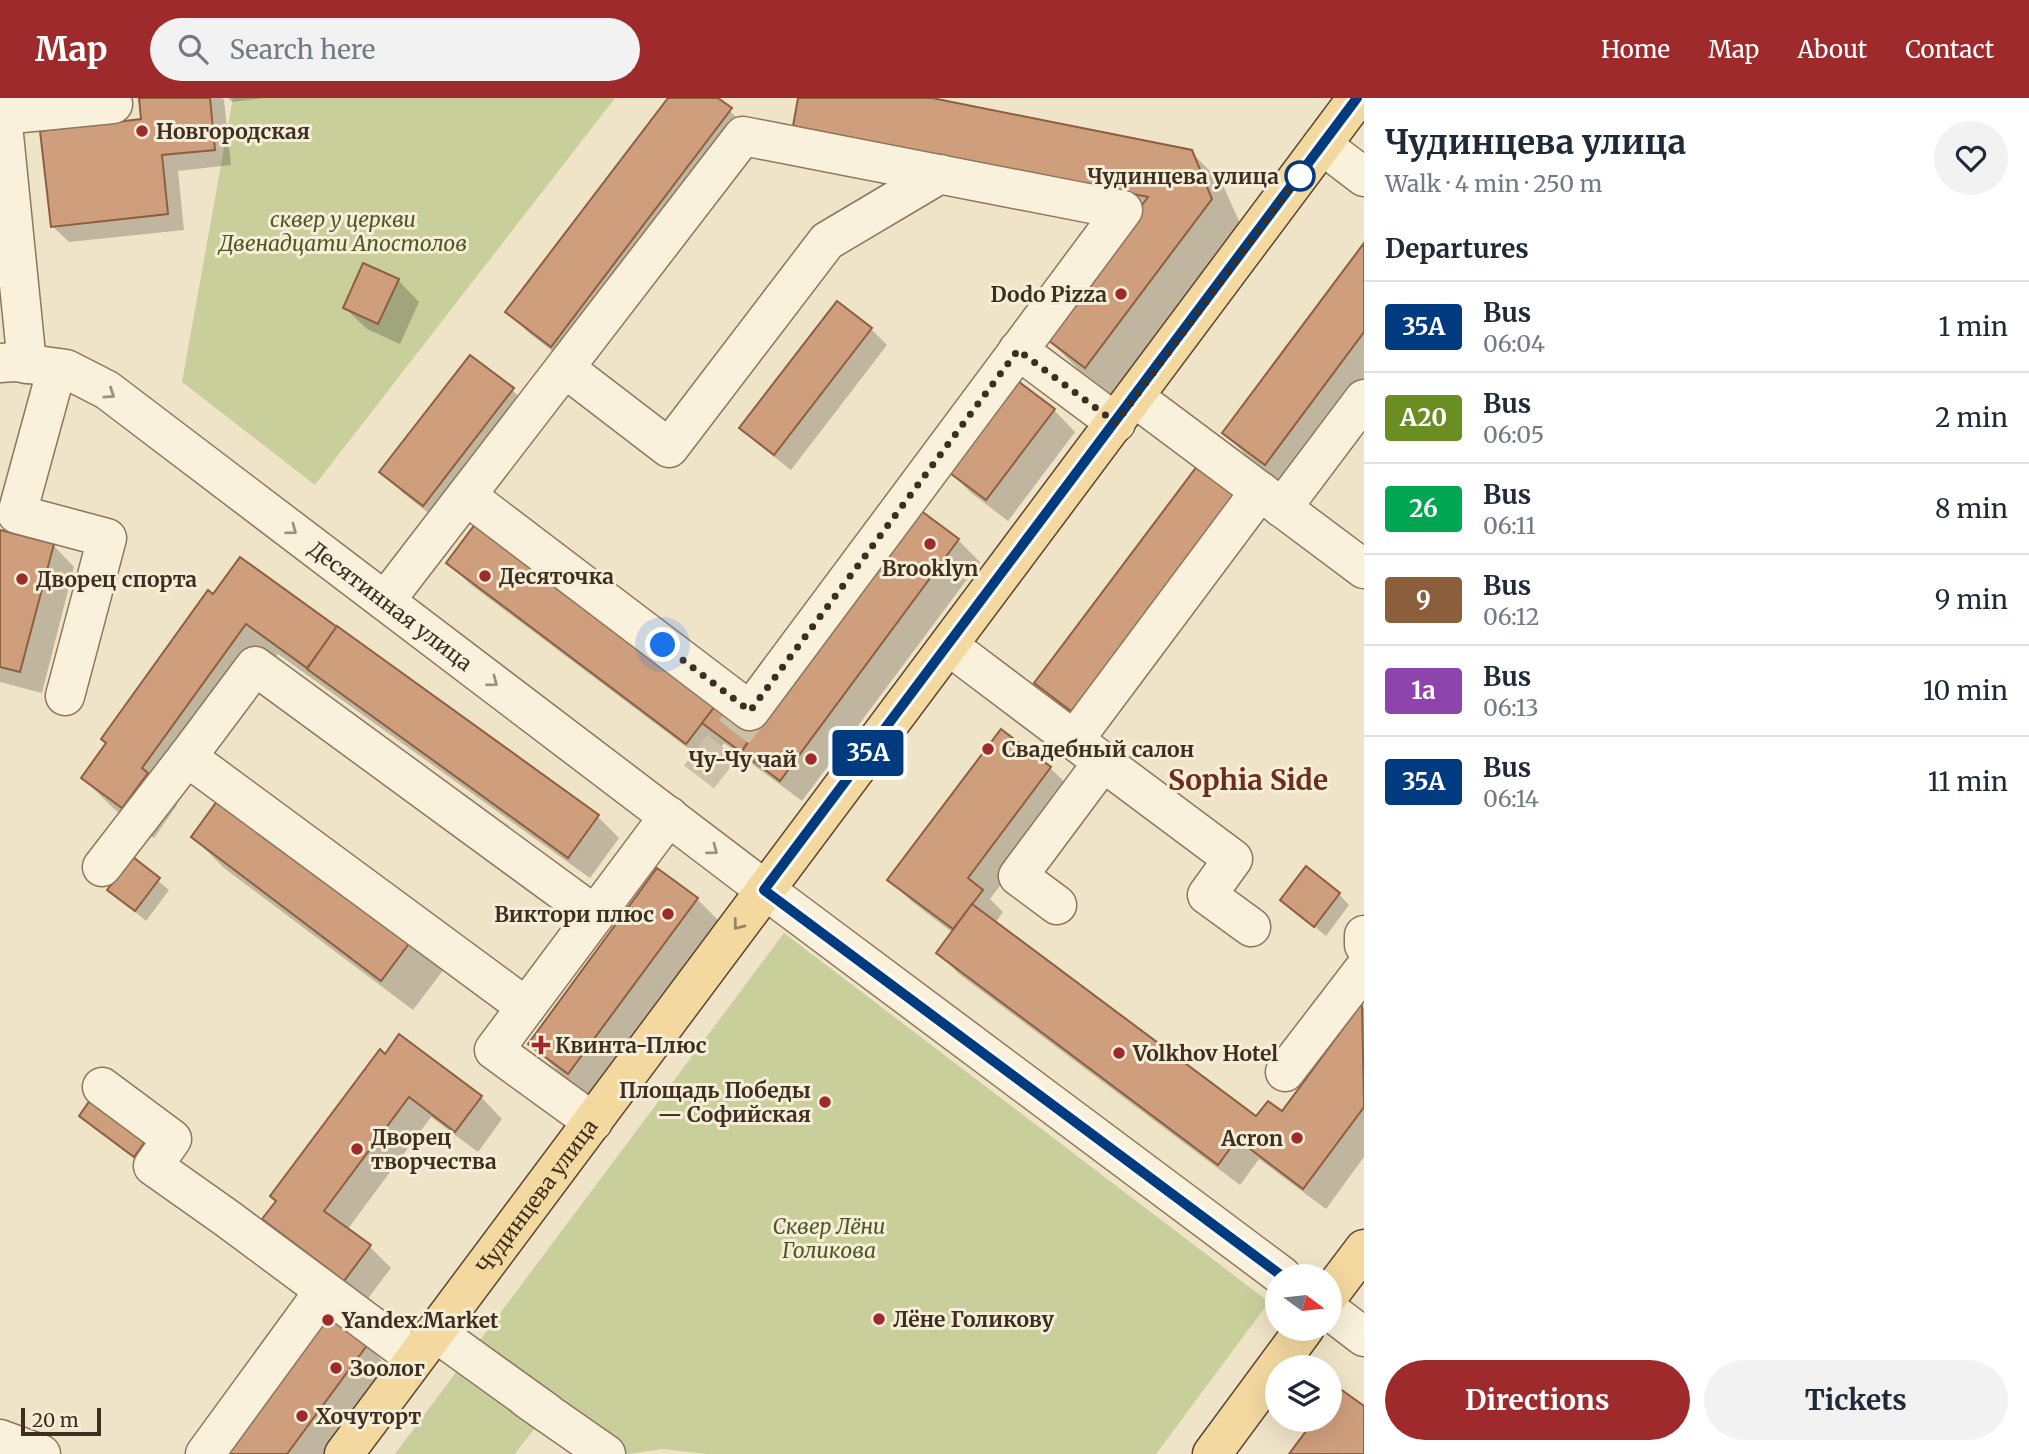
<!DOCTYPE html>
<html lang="en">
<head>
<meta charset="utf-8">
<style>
  :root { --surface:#fff; --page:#f2f2f3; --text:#1f2937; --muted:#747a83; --line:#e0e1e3; --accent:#9e2a2b }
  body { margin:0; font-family:Merriweather,serif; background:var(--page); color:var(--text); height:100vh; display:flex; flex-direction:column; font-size:26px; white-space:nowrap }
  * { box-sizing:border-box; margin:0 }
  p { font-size:23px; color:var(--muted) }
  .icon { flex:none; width:38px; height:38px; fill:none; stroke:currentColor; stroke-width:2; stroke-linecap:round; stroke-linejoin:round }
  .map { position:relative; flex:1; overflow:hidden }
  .panel { display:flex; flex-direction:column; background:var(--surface); width:665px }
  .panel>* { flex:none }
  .badge { padding:0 14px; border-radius:5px; font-size:24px; line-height:46px }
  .needle { width:46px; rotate:105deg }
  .fabs { position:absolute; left:1265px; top:1166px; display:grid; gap:14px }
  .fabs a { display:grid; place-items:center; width:77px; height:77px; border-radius:50%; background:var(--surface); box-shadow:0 7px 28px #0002; font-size:35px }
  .scale { position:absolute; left:21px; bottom:18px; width:80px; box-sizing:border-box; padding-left:7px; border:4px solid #3d2e20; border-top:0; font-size:19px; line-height:24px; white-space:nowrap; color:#3d2e20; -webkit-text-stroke:5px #f7eed8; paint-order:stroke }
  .you { position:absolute; width:35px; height:35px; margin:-18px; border:5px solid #fff; border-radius:50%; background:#1a73e8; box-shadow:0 0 0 10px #1a73e833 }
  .map>.badge { position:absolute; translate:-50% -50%; box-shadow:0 0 0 4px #fff }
  h2 { padding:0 21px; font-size:26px; line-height:63px }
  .round { display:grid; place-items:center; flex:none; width:74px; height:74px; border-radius:37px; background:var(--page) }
  .summary { display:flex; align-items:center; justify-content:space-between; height:119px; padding:0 21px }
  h1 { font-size:33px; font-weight:700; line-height:52px }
  .button { display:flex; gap:14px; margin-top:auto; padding:14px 21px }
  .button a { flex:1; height:80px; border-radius:42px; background:var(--accent); color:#fff; font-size:28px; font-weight:700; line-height:80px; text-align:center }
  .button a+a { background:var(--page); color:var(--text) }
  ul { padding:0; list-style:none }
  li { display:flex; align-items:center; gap:21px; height:91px; padding:0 21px; border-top:2px solid var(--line) }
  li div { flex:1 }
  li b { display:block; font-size:26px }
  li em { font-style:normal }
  li .badge { min-width:77px; font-weight:700; text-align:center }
  header { display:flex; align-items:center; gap:42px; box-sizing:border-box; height:98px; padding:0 35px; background:var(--accent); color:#fff }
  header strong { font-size:33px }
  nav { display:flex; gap:38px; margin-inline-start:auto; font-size:24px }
  .search { width:490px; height:63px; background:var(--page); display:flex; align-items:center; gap:18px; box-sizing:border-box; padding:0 24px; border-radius:38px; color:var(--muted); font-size:26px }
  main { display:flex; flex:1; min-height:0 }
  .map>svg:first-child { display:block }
  .green { fill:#c9cf9b }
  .shadow { fill:#0003 }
  .building { fill:#cf9f7d; stroke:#8d5f41; stroke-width:2 }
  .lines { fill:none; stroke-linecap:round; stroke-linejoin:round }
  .minor-tunnel { stroke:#ccc0a6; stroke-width:38; stroke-dasharray:38 19; stroke-linecap:butt }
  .minor-casing { stroke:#8d765c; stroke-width:41 }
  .major-casing { stroke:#5b4430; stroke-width:41 }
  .minor { stroke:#faf1dc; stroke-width:38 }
  .major { stroke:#f3d9a0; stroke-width:38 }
  .oneway { stroke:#9c907e }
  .oneway2 { stroke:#988460 }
  .line-casing { stroke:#fff; stroke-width:16 }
  .line { stroke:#003b80; stroke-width:10 }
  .walk { stroke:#3d2e20; stroke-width:7; stroke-dasharray:0 12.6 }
  .poi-dot { fill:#9e2a2b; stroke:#f7eed8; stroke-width:2.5 }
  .stop-dot { fill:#fff; stroke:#003b80; stroke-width:3.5 }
  .labels { text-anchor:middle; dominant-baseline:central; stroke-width:6; stroke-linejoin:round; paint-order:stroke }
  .poi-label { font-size:21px; font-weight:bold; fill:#3d2e20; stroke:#f7eed8; text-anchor:start }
  .stop-label { font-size:21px; font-weight:bold; fill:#3d2e20; stroke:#f7eed8; text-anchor:end }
  .park-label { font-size:21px; font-style:italic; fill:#4d5a26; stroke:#f7eed8 }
  .street-label { font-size:21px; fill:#3d2e20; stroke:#f7eed8 }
  .district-label { font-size:28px; font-weight:bold; fill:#6b2e1e; stroke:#f7eed8 }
</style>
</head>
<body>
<header>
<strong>Map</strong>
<div class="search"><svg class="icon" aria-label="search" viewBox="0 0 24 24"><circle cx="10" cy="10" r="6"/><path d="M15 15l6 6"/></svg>Search here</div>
<nav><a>Home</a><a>Map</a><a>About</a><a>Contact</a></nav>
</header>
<main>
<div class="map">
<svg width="1364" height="1356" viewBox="0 0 1364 1356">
  <rect width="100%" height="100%" fill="#f0e4c8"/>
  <g class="green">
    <path d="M233 0H615L315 387 182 284Z"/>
    <path d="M784 835 1269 1204 1156 1356H707L662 1351 628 1356 554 1305 515 1356H395Z"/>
  </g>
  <g class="shadow">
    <path d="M141 0H222L224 2 231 67 178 73 184 132 69 144 52 128 143 23Z"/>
    <path d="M228 0H265L232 4Z"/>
    <path d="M670 0H715L752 33 573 269 529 235 508 214Z"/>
    <path d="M799 0H923L1191 54 1222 85 1243 132 1117 300 1077 270 1046 239 1134 120 826 59 794 27Z"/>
    <path d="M1364 148V284L1287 388 1246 357 1224 335Z"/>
    <path d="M398 182 419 204 400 246 367 231 345 210Z"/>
    <path d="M871 231 887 247 791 372 758 346 742 330Z"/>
    <path d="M512 292 534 313 445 428 403 395 382 374Z"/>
    <path d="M1054 312 1075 334 1008 423 970 394 949 372Z"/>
    <path d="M1199 369 1097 636 1058 606 1037 585Z"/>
    <path d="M920 414 958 442 980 464 802 703 724 645 709 666 470 486 449 465 476 428 755 638Z"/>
    <path d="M0 434 53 447 74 469 42 595 0 584Z"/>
    <path d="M213 498 338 531 598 719 619 740 590 780 278 556 172 702 177 707 154 740 114 711 83 680Z"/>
    <path d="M1001 633 1050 670 1072 691 990 801 1003 814 995 825 1256 1021 1282 1016 1364 909V1059L1326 1111 1259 1061 1240 1087 959 876 938 855 953 835 911 803 890 782Z"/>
    <path d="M224 697 444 871 413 912 224 770 193 739Z"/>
    <path d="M133 762 169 792 146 823 109 792Z"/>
    <path d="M1339 796 1349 807 1326 838 1282 802Z"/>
    <path d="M697 801 728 832 600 1005 561 976 530 945Z"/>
    <path d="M400 939 481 999 502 1021 478 1054 431 1019 347 1132 370 1149 391 1170 366 1203 286 1143 264 1121Z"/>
    <path d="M81 1018 148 1039 145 1068 92 1029Z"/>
    <path d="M367 1247 388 1269 324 1356H222Z"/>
  </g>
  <g class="building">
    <path d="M139 0H210L215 52 162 57 168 116 51 129 40 33 141 21Z"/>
    <path d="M668 0H718L732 10 551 249 505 214Z"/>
    <path d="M798 0H932L1192 52 1212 101 1085 270 1044 239 1148 99 793 28Z"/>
    <path d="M1364 145V234L1265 367 1222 335Z"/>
    <path d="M363 165 399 181 378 226 343 210Z"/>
    <path d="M837 203 872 230 774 357 739 330Z"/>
    <path d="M470 257 514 290 423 408 379 374Z"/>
    <path d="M1015 281 1055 311 986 402 946 372Z"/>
    <path d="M1198 367 1239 398 1075 616 1034 585Z"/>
    <path d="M920 412 959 441 780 683 741 654Z"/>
    <path d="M476 425 716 607 686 646 446 465Z"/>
    <path d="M0 432 54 446 20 574 0 569Z"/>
    <path d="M240 459 337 529 307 570 246 526 142 670 148 675 122 710 81 680 106 645 101 641 208 492 213 496Z"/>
    <path d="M337 528 599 717 568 760 307 571Z"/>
    <path d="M716 607 754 635 741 654 702 625Z"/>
    <path d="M1001 631 1051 669 968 780 983 792 953 831 887 782Z"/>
    <path d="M223 695 414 839 381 883 191 739Z"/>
    <path d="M133 759 160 780 135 813 107 792Z"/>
    <path d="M1306 768 1340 795 1314 829 1280 802Z"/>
    <path d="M657 770 698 800 568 976 528 946Z"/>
    <path d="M972 806 1256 1018 1268 1003 1282 1013 1362 905 1364 1009 1303 1091 1237 1041 1218 1067 936 855Z"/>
    <path d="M399 936 482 998 455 1034 409 999 324 1113 371 1147 344 1183 262 1121 276 1103 270 1098 380 951 385 956Z"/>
    <path d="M93 998 149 1038 134 1059 79 1018Z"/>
    <path d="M325 1213 368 1246 287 1356H220Z"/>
    <path d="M1339 1290 1364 1308V1356H1289L1315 1321H1330V1302Z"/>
  </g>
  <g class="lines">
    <path class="minor-tunnel" d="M699 679 750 613"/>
    <g class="minor-casing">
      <g id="minor">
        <path d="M1322 47 1364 79"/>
        <path d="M1018 252 1116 325"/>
        <path id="s1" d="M0 265 15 264 66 271 107 292 764 791 1282 1178"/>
        <path d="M27 266 2 17 113 6 112 0"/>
        <path d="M57 270 17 416 107 440 65 598"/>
        <path d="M566 271 669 350 827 143 940 76"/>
        <path d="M1134 299 1364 471"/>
        <path d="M1282 410 1364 301"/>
        <path d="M385 503 743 38 1123 112 750 613 467 398"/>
        <path d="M949 548 1103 664 1018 778 1057 807"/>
        <path d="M1074 642 1260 393"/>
        <path d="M187 659 255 568 595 817"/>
        <path d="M1103 664 1233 761 1207 797 1251 829"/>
        <path d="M102 769 187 659 526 909"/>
        <path d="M1364 837V847"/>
        <path d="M1285 974 1364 871"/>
        <path d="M102 989 172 1041 153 1068 228 1121 415 1260"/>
        <path d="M593 1024 494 952 669 718"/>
        <path d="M1330 1213 1364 1239"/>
        <path d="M435 1234 546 1314"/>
        <path d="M527 1301 606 1356"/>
        <path d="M0 1341 41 1356"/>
        <path d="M205 1356 324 1193"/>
      </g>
    </g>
    <g class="major-casing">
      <g id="major">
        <path d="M1330 1196 1364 1151"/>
        <path id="s2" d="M344 1356 1357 0"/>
        <path d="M1212 1356 1305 1230"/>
      </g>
    </g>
    <use href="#minor" class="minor"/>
    <use href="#major" class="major"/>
  </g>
  <defs><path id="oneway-chevron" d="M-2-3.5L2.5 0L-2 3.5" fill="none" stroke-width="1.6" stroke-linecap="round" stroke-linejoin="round" transform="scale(1.75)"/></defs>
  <g class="oneway">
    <use href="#oneway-chevron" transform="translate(110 296) rotate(34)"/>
    <use href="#oneway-chevron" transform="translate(292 432) rotate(37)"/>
    <use href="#oneway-chevron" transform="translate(493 584) rotate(37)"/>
    <use href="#oneway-chevron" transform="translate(713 752) rotate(37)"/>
  </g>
  <use class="oneway2" href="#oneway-chevron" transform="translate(738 827) rotate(127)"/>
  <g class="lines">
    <g class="line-casing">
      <path id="line" d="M1282 1178 764 792 1357 0"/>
    </g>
    <use href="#line" class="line"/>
    <path class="walk" d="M663 547 750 613 1018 252 1116 325 1301 76 1300 78"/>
  </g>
  <g class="poi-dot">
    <circle cx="142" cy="33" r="7"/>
    <circle cx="1121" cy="196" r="7"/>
    <circle cx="930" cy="446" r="7"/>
    <circle cx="485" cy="478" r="7"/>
    <circle cx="22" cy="481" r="7"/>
    <circle cx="988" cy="651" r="7"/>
    <circle cx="811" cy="661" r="7"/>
    <circle cx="668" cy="816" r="7"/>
    <path d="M537.5 936.5h7v7h7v7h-7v7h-7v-7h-7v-7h7z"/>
    <circle cx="1119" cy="955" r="7"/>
    <circle cx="825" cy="1004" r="7"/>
    <circle cx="1297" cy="1040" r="7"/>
    <circle cx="357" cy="1051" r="7"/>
    <circle cx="879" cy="1221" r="7"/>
    <circle cx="328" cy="1222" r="7"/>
    <circle cx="336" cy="1270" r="7"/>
    <circle cx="302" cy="1318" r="7"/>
  </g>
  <circle class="stop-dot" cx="1300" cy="78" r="14"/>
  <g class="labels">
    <g class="poi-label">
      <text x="156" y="33">Новгородская</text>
      <text x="1107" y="196" text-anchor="end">Dodo Pizza</text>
      <text x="930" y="470" text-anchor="middle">Brooklyn</text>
      <text x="499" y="478">Десяточка</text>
      <text x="36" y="481">Дворец спорта</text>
      <text x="1002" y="651">Свадебный салон</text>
      <text x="797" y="661" text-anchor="end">Чу-Чу чай</text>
      <text x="654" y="816" text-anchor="end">Виктори плюс</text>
      <text x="555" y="947">Квинта-Плюс</text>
      <text x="1133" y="955">Volkhov Hotel</text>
      <text x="811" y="992" text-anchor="end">Площадь Победы<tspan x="811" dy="24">— Софийская</tspan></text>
      <text x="371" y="1039">Дворец<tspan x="371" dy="24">творчества</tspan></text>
      <text x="1283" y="1040" text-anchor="end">Acron</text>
      <text x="893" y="1221">Лёне Голикову</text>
      <text x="342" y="1222">Yandex.Market</text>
      <text x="350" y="1270">Зоолог</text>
      <text x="316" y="1318">Хочуторт</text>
    </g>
    <g class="stop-label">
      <text x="1279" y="78">Чудинцева улица</text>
    </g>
    <g class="park-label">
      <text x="343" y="121">сквер у церкви<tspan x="343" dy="24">Двенадцати Апостолов</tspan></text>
      <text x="829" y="1128">Сквер Лёни<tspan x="829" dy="24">Голикова</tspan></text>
    </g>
    <g class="street-label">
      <text stroke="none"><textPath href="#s1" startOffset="469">Десятинная улица</textPath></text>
      <text stroke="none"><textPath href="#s2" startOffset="322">Чудинцева улица</textPath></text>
    </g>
    <g class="district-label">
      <text x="1248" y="682">Sophia Side</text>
    </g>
  </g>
</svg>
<div class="fabs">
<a><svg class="needle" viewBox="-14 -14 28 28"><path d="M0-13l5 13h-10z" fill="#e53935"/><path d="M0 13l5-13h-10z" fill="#747a83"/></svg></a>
<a><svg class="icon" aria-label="layers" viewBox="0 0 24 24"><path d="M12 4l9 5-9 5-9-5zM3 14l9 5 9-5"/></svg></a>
</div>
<div class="scale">20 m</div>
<div class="you" style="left:663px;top:547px"></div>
<b class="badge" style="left:868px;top:655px;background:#003b80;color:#fff">35А</b>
</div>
<section class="panel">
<div class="summary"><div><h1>Чудинцева улица</h1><p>Walk · 4 min · 250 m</p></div><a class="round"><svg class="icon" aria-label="heart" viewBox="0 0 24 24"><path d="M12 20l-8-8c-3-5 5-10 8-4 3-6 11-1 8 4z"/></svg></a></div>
<h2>Departures</h2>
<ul>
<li><span class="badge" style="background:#003b80;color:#fff">35А</span><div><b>Bus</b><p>06:04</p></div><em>1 min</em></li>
<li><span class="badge" style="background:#6b8e23;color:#fff">А20</span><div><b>Bus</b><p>06:05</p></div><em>2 min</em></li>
<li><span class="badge" style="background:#00a651;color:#fff">26</span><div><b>Bus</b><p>06:11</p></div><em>8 min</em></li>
<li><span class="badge" style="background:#8b5e3c;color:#fff">9</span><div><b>Bus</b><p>06:12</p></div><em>9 min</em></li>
<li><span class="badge" style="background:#8e44ad;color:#fff">1a</span><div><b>Bus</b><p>06:13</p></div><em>10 min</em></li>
<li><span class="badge" style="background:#003b80;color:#fff">35А</span><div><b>Bus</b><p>06:14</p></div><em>11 min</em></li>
</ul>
<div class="button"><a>Directions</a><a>Tickets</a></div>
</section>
</main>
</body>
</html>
